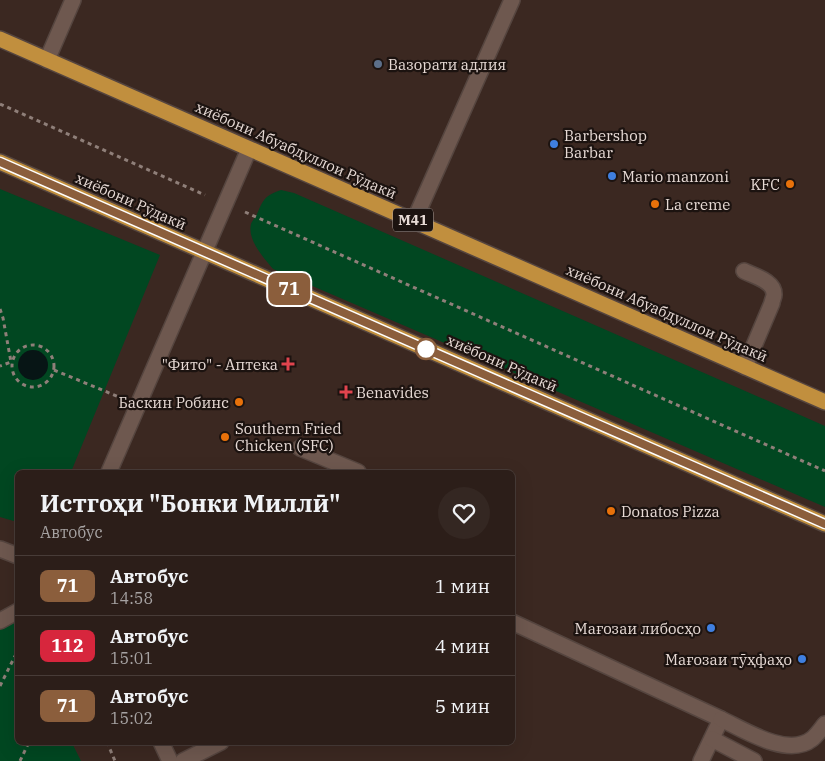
<!DOCTYPE html>
<html lang="ru">
<head>
<meta charset="utf-8">
<style>
  :root { --surface:#2c1e19; --page:#342722; --text:#f1f3f6; --muted:#a6a2a2; --line:#483c38 }
  body { margin:0; font-family:"IBM Plex Serif",serif; background:var(--page); color:var(--text); height:100vh; display:flex; flex-direction:column; font-size:19px; white-space:nowrap }
  * { box-sizing:border-box; margin:0 }
  p { font-size:16px; color:var(--muted) }
  .icon { flex:none; width:28px; height:28px; fill:none; stroke:currentColor; stroke-width:2; stroke-linecap:round; stroke-linejoin:round }
  .map { position:relative; flex:1; overflow:hidden }
  .side { position:absolute; left:15px; top:470px; width:500px; height:275px; display:flex; flex-direction:column; background:var(--surface); border-radius:8px; box-shadow:0 5px 20px #0002,0 0 0 1px var(--line) }
  .side>* { flex:none }
  .badge { padding:0 10px; border-radius:8px; font-size:18px; line-height:32px }
  .map>.badge { position:absolute; translate:-50% -50%; box-shadow:0 0 0 2px #fff }
  .round { display:grid; place-items:center; flex:none; width:52px; height:52px; border-radius:26px; background:var(--page) }
  .head { display:flex; align-items:center; justify-content:space-between; height:85px; padding:0 25px }
  h1 { font-size:24px; font-weight:700; line-height:38px }
  ul { padding:0; list-style:none }
  li { display:flex; align-items:center; gap:15px; height:60px; padding:0 25px; border-top:1px solid var(--line) }
  li div { flex:1 }
  li b { display:block; font-size:19px }
  li em { font-style:normal }
  li .badge { min-width:55px; font-weight:700; text-align:center }
  .map>svg:first-child { display:block }
  .green { fill:#014721 }
  .water { fill:#071515 }
  .lines { fill:none; stroke-linecap:round; stroke-linejoin:round }
  .minor-casing { stroke:#55453f; stroke-width:18 }
  .highway-casing { stroke:#55453f; stroke-width:18 }
  .path { stroke:#8f7f79; stroke-width:3; stroke-dasharray:4 4; stroke-linecap:butt }
  .minor { stroke:#6e584f; stroke-width:15 }
  .highway { stroke:#c18f3e; stroke-width:15 }
  .line-casing { stroke:#fff; stroke-width:11 }
  .line { stroke:#8b5e3c; stroke-width:8 }
  .service-dot { fill:#5c6f8a; stroke:#1c1310; stroke-width:2 }
  .shop-dot { fill:#3f7fe0; stroke:#1c1310; stroke-width:2 }
  .food-dot { fill:#e8710a; stroke:#1c1310; stroke-width:2 }
  .stop-dot { fill:#fff; stroke:#8b5e3c; stroke-width:2.5 }
  .health-dot { fill:#e0444e; stroke:#1c1310; stroke-width:2 }
  .labels { text-anchor:middle; dominant-baseline:central; stroke-width:4.5; stroke-linejoin:round; paint-order:stroke }
  .shield { fill:#1c1310; stroke:#aa9e9a; stroke-width:1 }
  .shield-label { font-size:14px; font-weight:bold; fill:#e7dad5 }
  .poi-label { font-size:15px; fill:#e7dad5; stroke:#1c1310; text-anchor:start }
  .street-label { font-size:15px; fill:#e7dad5; stroke:#1c1310 }
</style>
</head>
<body>
<div class="map">
<svg width="825" height="761" viewBox="0 0 825 761">
  <rect width="100%" height="100%" fill="#3b2821"/>
  <g class="green">
    <path d="M0 189 160 255 71 472H18L17 522 0 517Z"/>
    <path d="M281 190 294 193 825 426V507L273 269C264 258 247 240 251 224 252 221 256 217 257 214 264 198 265 196 281 190Z"/>
    <path d="M15 620 17 625 18 742 72 743 81 761H0V628Z"/>
  </g>
  <circle class="water" cx="33" cy="365" r="15"/>
  <g class="lines">
    <g class="minor-casing">
      <g id="minor">
        <path d="M47 60 73 0"/>
        <path d="M414 221 512 0"/>
        <path d="M744 271C754 276 775 281 774 295 774 298 772 300 772 303L745 367"/>
        <path d="M300 448 358 472"/>
        <path d="M109 472 249 149"/>
        <path d="M0 549 18 556"/>
        <path d="M0 621 18 611"/>
        <path d="M512 622 721 719 701 761"/>
        <path d="M721 719C744 730 788 758 812 739 817 735 821 729 825 724"/>
        <path d="M712 739 754 761"/>
        <path d="M161 742 170 761"/>
        <path d="M183 761 221 742"/>
      </g>
    </g>
    <g class="highway-casing">
      <g id="highway">
        <path d="M0 39C275 160 550 281 825 402"/>
        <path d="M0 162 825 524"/>
      </g>
    </g>
    <g class="path">
      <path d="M0 104 205 195"/>
      <path d="M245 212 825 471"/>
      <path d="M0 309 3 318 11 362 0 366"/>
      <circle cx="33" cy="366" r="21"/>
      <path d="M54 370 119 397"/>
      <path d="M0 686 18 650"/>
      <path d="M107 742 115 761"/>
      <path d="M20 761 29 742"/>
    </g>
    <use href="#minor" class="minor"/>
    <use href="#highway" class="highway"/>
  </g>
  <g class="lines">
    <g class="line-casing">
      <path id="line" d="M0 162 825 524"/>
    </g>
    <use href="#line" class="line"/>
  </g>
  <circle class="service-dot" cx="378" cy="64" r="5"/>
  <g class="shop-dot">
    <circle cx="554" cy="144" r="5"/>
    <circle cx="612" cy="176" r="5"/>
    <circle cx="711" cy="628" r="5"/>
    <circle cx="802" cy="659" r="5"/>
  </g>
  <g class="food-dot">
    <circle cx="790" cy="184" r="5"/>
    <circle cx="655" cy="204" r="5"/>
    <circle cx="239" cy="402" r="5"/>
    <circle cx="225" cy="437" r="5"/>
    <circle cx="611" cy="511" r="5"/>
  </g>
  <circle class="stop-dot" cx="426" cy="349" r="10"/>
  <g class="health-dot">
    <path d="M285.5 356.5h5v5h5v5h-5v5h-5v-5h-5v-5h5z"/>
    <path d="M343.5 384.5h5v5h5v5h-5v5h-5v-5h-5v-5h5z"/>
  </g>
  <g class="labels">
    <rect class="shield" x="393" y="208.5" width="40" height="23" rx="4"/>
    <g class="shield-label">
      <text x="413" y="220">M41</text>
    </g>
    <g class="poi-label">
      <text x="388" y="64">Вазорати адлия</text>
      <text x="564" y="135">Barbershop<tspan x="564" dy="17">Barbar</tspan></text>
      <text x="622" y="176">Mario manzoni</text>
      <text x="780" y="184" text-anchor="end">KFC</text>
      <text x="665" y="204">La creme</text>
      <text x="278" y="364" text-anchor="end">"Фито" - Аптека</text>
      <text x="356" y="392">Benavides</text>
      <text x="229" y="402" text-anchor="end">Баскин Робинс</text>
      <text x="235" y="428">Southern Fried<tspan x="235" dy="17">Chicken (SFC)</tspan></text>
      <text x="621" y="511">Donatos Pizza</text>
      <text x="701" y="628" text-anchor="end">Мағозаи либосҳо</text>
      <text x="792" y="659" text-anchor="end">Мағозаи тӯҳфаҳо</text>
    </g>
    <g class="street-label">
      <text transform="translate(296 150) rotate(24)">хиёбони Абуабдуллои Рӯдакӣ</text>
      <text transform="translate(131 201) rotate(24)">хиёбони Рӯдакӣ</text>
      <text transform="translate(667 313) rotate(24)">хиёбони Абуабдуллои Рӯдакӣ</text>
      <text transform="translate(502 363) rotate(24)">хиёбони Рӯдакӣ</text>
    </g>
  </g>
</svg>
<b class="badge" style="left:289px;top:289px;background:#8b5e3c;color:#fff">71</b>
<section class="side">
<div class="head"><div><h1>Истгоҳи &quot;Бонки Миллӣ&quot;</h1><p>Автобус</p></div><a class="round"><svg class="icon" aria-label="heart" viewBox="0 0 24 24"><path d="M12 20l-8-8c-3-5 5-10 8-4 3-6 11-1 8 4z"/></svg></a></div>
<ul>
<li><span class="badge" style="background:#8b5e3c;color:#fff">71</span><div><b>Автобус</b><p>14:58</p></div><em>1 мин</em></li>
<li><span class="badge" style="background:#d7263d;color:#fff">112</span><div><b>Автобус</b><p>15:01</p></div><em>4 мин</em></li>
<li><span class="badge" style="background:#8b5e3c;color:#fff">71</span><div><b>Автобус</b><p>15:02</p></div><em>5 мин</em></li>
</ul>
</section>
</div>
</body>
</html>
